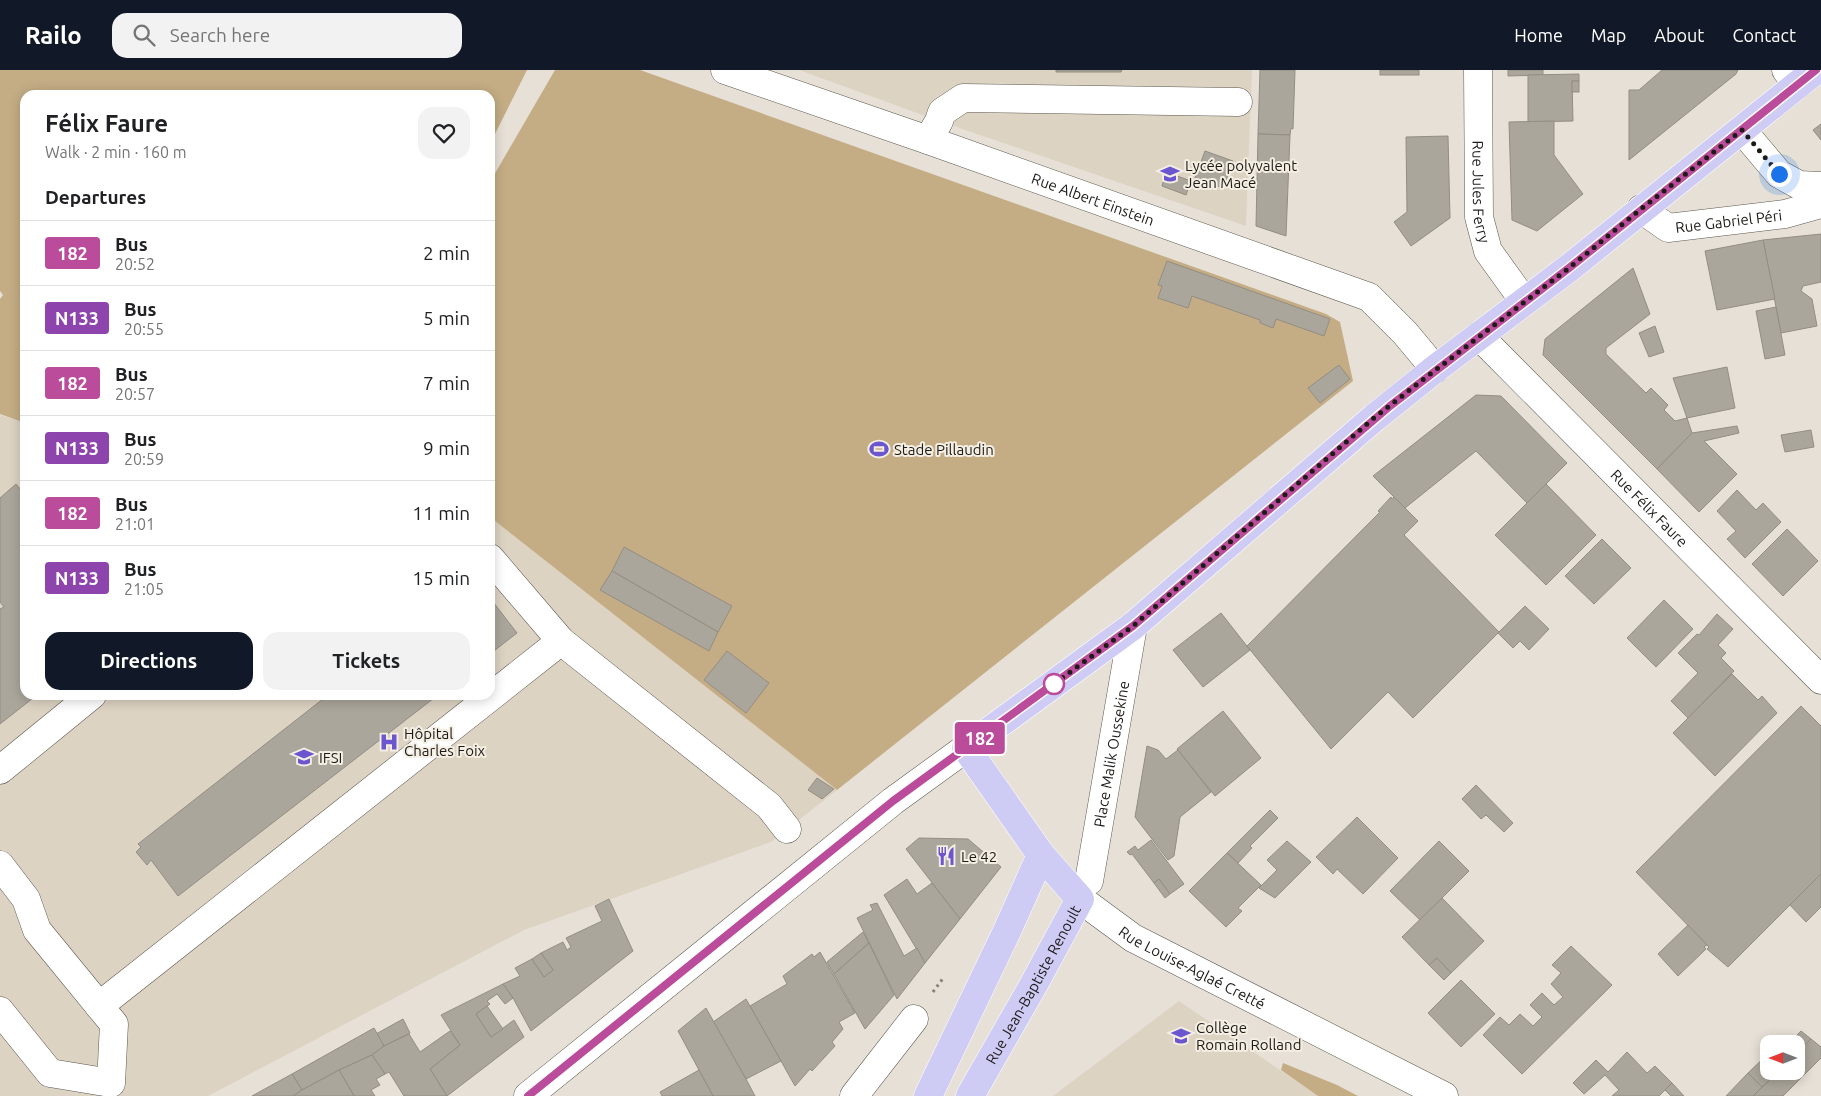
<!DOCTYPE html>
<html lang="en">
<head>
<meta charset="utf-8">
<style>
  :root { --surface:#fff; --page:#f2f2f2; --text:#202124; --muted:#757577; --line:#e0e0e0; --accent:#111827 }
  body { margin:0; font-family:Ubuntu,sans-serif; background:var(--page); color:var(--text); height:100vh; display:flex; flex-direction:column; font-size:19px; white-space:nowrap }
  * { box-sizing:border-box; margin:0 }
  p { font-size:16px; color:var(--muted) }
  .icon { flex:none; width:28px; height:28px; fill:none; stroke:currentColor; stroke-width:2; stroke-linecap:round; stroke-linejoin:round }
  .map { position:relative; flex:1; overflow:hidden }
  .sheet { position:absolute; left:20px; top:20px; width:475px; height:610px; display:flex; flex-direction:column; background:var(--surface); border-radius:15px; box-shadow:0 2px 12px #0003 }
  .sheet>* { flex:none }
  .badge { padding:0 10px; border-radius:4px; font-size:18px; line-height:32px }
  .needle { width:32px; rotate:270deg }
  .fabs { position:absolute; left:1760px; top:965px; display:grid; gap:10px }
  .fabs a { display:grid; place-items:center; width:45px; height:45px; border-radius:10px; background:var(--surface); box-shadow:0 2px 12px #0003; font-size:25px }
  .you { position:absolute; width:25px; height:25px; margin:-12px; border:4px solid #fff; border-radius:50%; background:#1a73e8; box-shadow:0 0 0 8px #1a73e833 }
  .map>.badge { position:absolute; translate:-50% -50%; box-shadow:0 0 0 2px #fff }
  h2 { padding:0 25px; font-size:19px; line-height:45px }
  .round { display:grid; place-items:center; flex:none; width:52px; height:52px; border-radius:15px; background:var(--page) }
  .head { display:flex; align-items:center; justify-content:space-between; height:85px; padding:0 25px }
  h1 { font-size:24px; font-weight:700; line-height:38px }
  .primary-button { display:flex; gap:10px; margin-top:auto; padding:10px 25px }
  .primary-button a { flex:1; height:58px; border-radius:15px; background:var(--accent); color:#fff; font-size:20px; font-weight:700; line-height:58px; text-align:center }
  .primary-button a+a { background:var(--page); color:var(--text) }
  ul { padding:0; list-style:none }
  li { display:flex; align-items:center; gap:15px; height:65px; padding:0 25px; border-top:1px solid var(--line) }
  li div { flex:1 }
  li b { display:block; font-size:19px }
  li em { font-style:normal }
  li .badge { min-width:55px; font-weight:700; text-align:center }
  header { display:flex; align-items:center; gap:30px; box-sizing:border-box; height:70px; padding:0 25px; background:var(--accent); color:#fff }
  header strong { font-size:24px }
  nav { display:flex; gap:28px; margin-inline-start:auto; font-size:18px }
  .search { width:350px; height:45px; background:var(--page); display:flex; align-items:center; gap:12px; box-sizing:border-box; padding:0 18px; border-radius:15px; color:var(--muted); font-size:19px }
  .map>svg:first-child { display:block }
  .built { fill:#ddd3c3 }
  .green { fill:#c4ad85 }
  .building { fill:#aba69b; stroke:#938d83 }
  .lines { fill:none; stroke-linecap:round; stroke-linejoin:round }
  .minor-casing { stroke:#5d574e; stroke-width:29 }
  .major-casing { stroke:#fff; stroke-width:29 }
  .path { stroke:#86827b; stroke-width:3; stroke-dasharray:2.5 4; stroke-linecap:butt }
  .minor { stroke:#fff; stroke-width:28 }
  .major { stroke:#cecbf5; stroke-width:28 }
  .line-casing { stroke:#fff; stroke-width:11 }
  .line { stroke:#ba4c9b; stroke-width:8 }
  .walk { stroke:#1d1b18; stroke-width:5; stroke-dasharray:0 9 }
  .stop-dot { fill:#fff; stroke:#ba4c9b; stroke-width:2.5 }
  .labels { text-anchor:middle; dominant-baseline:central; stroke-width:4; stroke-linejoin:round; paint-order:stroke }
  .poi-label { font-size:15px; fill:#1d1b18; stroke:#f4eee3; text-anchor:start }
  .street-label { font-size:15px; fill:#1d1b18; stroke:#f4eee3 }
</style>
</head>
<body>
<header>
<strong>Railo</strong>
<div class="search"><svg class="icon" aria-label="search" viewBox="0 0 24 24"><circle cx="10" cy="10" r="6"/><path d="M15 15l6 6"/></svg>Search here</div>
<nav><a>Home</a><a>Map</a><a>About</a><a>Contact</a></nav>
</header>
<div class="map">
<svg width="1821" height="1026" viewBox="0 0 1821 1026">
  <rect width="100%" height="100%" fill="#e7e0d6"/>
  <g class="built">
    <path d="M799 0H1252L1246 156 939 51Z"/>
    <path d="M0 345 25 353V625H490V447L837 720 771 772 524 860 208 1026H0Z"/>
    <path d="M1179 931 1318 1026H1053Z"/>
  </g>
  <g class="green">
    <path d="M0 0H527L490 74V25H25V353L0 344V229L3 225 0 221Z"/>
    <path d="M555 0H640L1326 244 1340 252 1353 311 837 720 490 447V112Z"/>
    <path d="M1283 993 1337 1015 1358 1026H1318L1281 1000Z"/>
  </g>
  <g class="building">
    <path d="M1056 0H1122L1121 2H1056Z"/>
    <path d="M1260 0H1295L1293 59 1291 58 1290 65 1258 64Z"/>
    <rect x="1380" y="0" width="39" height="5"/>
    <path d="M1508 0H1543V5L1508 6Z"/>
    <path d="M1662 0H1738L1736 4 1629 90V20H1639Z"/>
    <path d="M1579 4V11H1572L1573 51 1528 52V5Z"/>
    <rect x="1572" y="11" width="7" height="11"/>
    <path d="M1554 51V85L1583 124 1537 161 1512 150 1509 52Z"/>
    <path d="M1821 54V70L1813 60Z"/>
    <path d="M1258 64 1290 65 1286 166 1256 156Z"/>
    <path d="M1448 66 1450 148 1411 176 1394 152 1407 142 1406 67Z"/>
    <path d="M1205 81 1233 91 1223 118 1195 108Z"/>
    <path d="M1166 102 1191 111 1186 125 1162 116Z"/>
    <path d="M1821 164V212L1803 216 1801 221 1812 229 1817 256 1781 263 1763 170Z"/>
    <path d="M1763 170 1775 229 1717 240 1705 181Z"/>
    <path d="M1167 191 1330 249 1324 266 1276 249 1273 258 1260 253V250L1192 226 1188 238 1158 228 1162 216 1158 215Z"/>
    <path d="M1633 198 1650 244 1606 278V284L1646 323 1651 318 1668 335 1664 340 1675 351 1687 348 1692 363 1657 399 1543 285 1545 269Z"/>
    <path d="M1776 237 1785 285 1765 289 1756 241Z"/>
    <path d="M1655 256 1664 282 1649 287 1639 263Z"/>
    <path d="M1339 295 1350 309 1320 333 1308 318Z"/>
    <path d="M1727 297 1735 338 1687 348 1673 308Z"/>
    <path d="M1476 325 1501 326 1567 393 1527 433 1476 381 1405 438 1373 406Z"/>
    <path d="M1737 356 1739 363 1704 371 1737 404 1699 442 1657 399 1692 363Z"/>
    <path d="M1811 360 1814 377 1785 382 1781 365Z"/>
    <path d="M16 414 25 425V625H37L0 654V539L4 537 0 532V428Z"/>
    <path d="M1546 414 1596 465 1546 515 1495 465Z"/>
    <path d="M1737 420 1756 440 1763 433 1781 452 1745 488 1727 469 1736 461 1717 441Z"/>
    <path d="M1391 427 1392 429 1394 427 1418 451 1404 465 1499 562 1413 648 1388 622 1331 679 1247 576 1380 442 1378 441Z"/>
    <path d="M1787 459 1818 491 1783 526 1752 494Z"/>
    <path d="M1602 469 1631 498 1594 534 1565 506Z"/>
    <path d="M624 477 732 536 718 562 612 501Z"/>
    <path d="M612 501 718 562 709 581 600 520Z"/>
    <path d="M490 528 517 563 490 584Z"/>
    <path d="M1664 530 1693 559 1656 597 1627 568Z"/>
    <path d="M1525 536 1549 559 1529 580 1520 571 1513 578 1498 563Z"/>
    <path d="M1221 543 1250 580 1203 617 1173 580Z"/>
    <path d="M1717 544 1733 559 1718 575 1726 583 1721 588 1734 601 1688 648 1671 631 1698 603 1678 583 1697 564 1699 565Z"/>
    <path d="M727 581 769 613 746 643 704 610Z"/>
    <path d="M1732 604 1758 630 1762 626 1777 643 1715 706 1673 663Z"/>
    <path d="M328 625H438L178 826 151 790 147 795 136 782 141 777 138 774Z"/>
    <path d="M1801 636 1821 656V804L1728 897 1707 879 1709 877 1707 875 1636 802Z"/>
    <path d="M1223 641 1261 688 1215 726 1177 679Z"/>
    <path d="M1147 676 1158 680 1166 689 1178 680 1211 722 1180 747 1174 786 1168 790 1135 747Z"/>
    <path d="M817 708 834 719 822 729 808 720Z"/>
    <path d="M1476 715 1513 753 1504 762 1486 745 1481 749 1462 729Z"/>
    <path d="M1270 740 1278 748 1250 776 1252 778 1238 793 1227 783Z"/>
    <path d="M1357 747 1398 788 1363 824 1337 799 1333 804 1316 787Z"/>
    <path d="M919 768 968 769 1001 797 960 849 906 779Z"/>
    <path d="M1151 770 1184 814 1170 824 1159 809 1154 813 1132 784 1130 785 1127 782 1135 776 1138 780Z"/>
    <path d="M1287 771 1311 792 1275 828 1259 818 1277 800 1267 790Z"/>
    <path d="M1439 771 1469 801 1420 850 1390 821Z"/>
    <path d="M1227 783 1261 815 1238 838 1242 841 1226 857 1189 821Z"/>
    <path d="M1821 804V837L1806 852 1790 835Z"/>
    <path d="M907 809 917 824 932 813 960 849 925 893 884 825Z"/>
    <path d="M1159 809 1170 824 1165 828 1154 813Z"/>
    <path d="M1442 828 1484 871 1451 903 1437 888 1429 895 1402 867Z"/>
    <path d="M609 829 633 881 531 961 513 928 503 914 520 906 515 898 532 889 544 907 553 900 541 883 563 872 567 880 571 877 566 868 602 851 595 836Z"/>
    <path d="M877 833 904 886 917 878 925 893 897 929 857 848 873 840 870 835Z"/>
    <path d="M1688 855 1707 875 1704 877 1706 879 1678 906 1658 884Z"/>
    <path d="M863 862 869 873 834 904 827 892Z"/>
    <path d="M869 873 894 925 865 959 834 904Z"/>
    <path d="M1571 876 1612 915 1522 1004 1483 965 1500 947 1509 955 1520 944 1533 956 1542 947 1530 935 1542 923 1554 935 1563 927 1551 914 1561 903 1552 895Z"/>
    <path d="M820 882 855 943 839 952 843 959 832 972 835 976 812 1001 810 999 795 1016 750 936 787 914 783 906 812 884 814 887Z"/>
    <path d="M541 883 553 900 544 907 532 889Z"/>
    <path d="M1437 888 1451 903 1444 910 1429 895Z"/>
    <path d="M1461 910 1495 944 1461 977 1428 943Z"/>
    <path d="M503 914 513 928 505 934 497 924 487 931 490 934 476 944 491 967 514 950 524 967 447 1026 430 999 460 975 441 945Z"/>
    <path d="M746 929 781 991 746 1009 713 952Z"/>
    <path d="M487 936 503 959 491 967 476 944Z"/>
    <path d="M706 938 746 1009 755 1026H713L678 961Z"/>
    <path d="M403 949 410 963 384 976 376 964Z"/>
    <path d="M374 958 384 976 372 985 339 1000 302 1020 292 1004Z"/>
    <path d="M450 961 460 975 430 999 447 1026H404L389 1002 385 1004 372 985 384 976 409 964 420 982Z"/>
    <path d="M1801 961 1811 969 1796 984V974H1788Z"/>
    <path d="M1811 969 1821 977V988L1783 1026H1753L1779 1001H1796V984Z"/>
    <path d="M1627 982 1647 1003 1655 996 1672 1013 1659 1026H1612L1619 1020 1605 1005 1584 1024 1573 1013 1596 990 1608 1002Z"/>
    <path d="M1769 983V1001H1779L1762 1017 1748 1003Z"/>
    <path d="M372 985 385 1004 376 1009 380 1015 371 1020 375 1026H354L339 1000Z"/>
    <path d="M339 1000 354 1026H293L302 1020Z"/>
    <path d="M699 1000 713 1026H662L660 1022Z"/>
    <path d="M1748 1003 1762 1017 1753 1026H1726Z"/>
    <path d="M292 1004 302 1020 293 1026H252Z"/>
    <path d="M1672 1013 1684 1026H1671L1665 1020Z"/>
  </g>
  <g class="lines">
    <g class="minor-casing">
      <g id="minor">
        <path id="s1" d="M725 0 928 70 1369 227 1405 263 1435 299"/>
        <path id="s2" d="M1478 0 1479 147 1488 181 1524 231"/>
        <path d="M1786 0 1797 15"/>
        <path d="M1742 60 1779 104 1799 115 1821 116"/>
        <path d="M928 70 939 51 942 42 963 28 1238 32"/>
        <path id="s3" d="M1641 139 1668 158 1785 144 1821 134"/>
        <path id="s4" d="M1479 266 1821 610"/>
        <path d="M490 488 561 571 769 736 787 759"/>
        <path d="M0 700 92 625"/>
        <path d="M0 795 26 829 37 860 114 954 111 1013 50 1003 0 941"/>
        <path id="s5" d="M1089 811 1133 556"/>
        <path id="s6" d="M1080 829 1133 868 1444 1026"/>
        <path d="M99 936 561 571"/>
        <path d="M528 1026 893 731 966 678"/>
        <path d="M854 1026 914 949"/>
      </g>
    </g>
    <g class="major-casing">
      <g id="major">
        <path d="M928 1026 1007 861 1041 785"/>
        <path id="s7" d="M970 1026 1034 914 1080 829 1041 785 966 678 1133 556 1374 348 1435 299 1569 198 1816 0"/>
      </g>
    </g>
    <path class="path" d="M933 922 944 907"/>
    <use href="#minor" class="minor"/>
    <use href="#major" class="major"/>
  </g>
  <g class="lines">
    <g class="line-casing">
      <path id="line" d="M528 1026 893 731 1133 556 1390 336 1569 198 1816 0"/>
    </g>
    <use href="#line" class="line"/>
    <path class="walk" d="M1054 614 1051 616 1133 556 1374 348 1420 312 1569 198 1641 139 1742 60 1779 104"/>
  </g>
  <defs>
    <g id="school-bare" transform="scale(1.5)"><path d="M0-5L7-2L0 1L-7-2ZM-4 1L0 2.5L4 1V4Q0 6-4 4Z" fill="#6c56cf" stroke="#f4eee3" stroke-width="2.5" paint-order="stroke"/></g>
    <g id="stadium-bare" transform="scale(1.5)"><path d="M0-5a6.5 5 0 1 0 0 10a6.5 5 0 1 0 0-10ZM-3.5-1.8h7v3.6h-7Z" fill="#6c56cf" stroke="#f4eee3" stroke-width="2.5" paint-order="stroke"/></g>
    <g id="hospital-bare" transform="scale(1.5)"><path d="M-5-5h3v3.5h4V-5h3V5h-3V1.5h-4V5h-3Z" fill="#6c56cf" stroke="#f4eee3" stroke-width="2.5" paint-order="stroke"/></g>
    <g id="university-bare" transform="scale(1.5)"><path d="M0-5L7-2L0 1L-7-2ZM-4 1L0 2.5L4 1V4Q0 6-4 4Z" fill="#6c56cf" stroke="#f4eee3" stroke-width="2.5" paint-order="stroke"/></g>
    <g id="restaurant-bare" transform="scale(1.5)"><path d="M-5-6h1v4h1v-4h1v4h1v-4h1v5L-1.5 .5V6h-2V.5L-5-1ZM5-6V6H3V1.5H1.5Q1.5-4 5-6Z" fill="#6c56cf" stroke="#f4eee3" stroke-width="2.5" paint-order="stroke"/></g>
  </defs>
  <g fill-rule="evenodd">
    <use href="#school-bare" x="1170" y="104"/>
    <use href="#stadium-bare" x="879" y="379"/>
    <use href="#hospital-bare" x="389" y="672"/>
    <use href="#university-bare" x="304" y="687"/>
    <use href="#restaurant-bare" x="946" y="786"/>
    <use href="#school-bare" x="1181" y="966"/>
  </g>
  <circle class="stop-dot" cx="1054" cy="614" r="10"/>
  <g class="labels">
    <g class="poi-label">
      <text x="1185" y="95">Lycée polyvalent<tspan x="1185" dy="17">Jean Macé</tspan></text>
      <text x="894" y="379">Stade Pillaudin</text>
      <text x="404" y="663">Hôpital<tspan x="404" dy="17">Charles Foix</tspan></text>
      <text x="319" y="687">IFSI</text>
      <text x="961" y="786">Le 42</text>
      <text x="1196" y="957">Collège<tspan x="1196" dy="17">Romain Rolland</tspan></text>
    </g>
    <g class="street-label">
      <text stroke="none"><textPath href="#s2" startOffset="122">Rue Jules Ferry</textPath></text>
      <text stroke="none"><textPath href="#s1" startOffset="390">Rue Albert Einstein</textPath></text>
      <text stroke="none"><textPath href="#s3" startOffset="94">Rue Gabriel Péri</textPath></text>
      <text stroke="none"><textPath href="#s4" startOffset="242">Rue Félix Faure</textPath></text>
      <text stroke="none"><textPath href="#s5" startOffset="129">Place Malik Oussekine</textPath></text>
      <text stroke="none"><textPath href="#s6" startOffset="132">Rue Louise-Aglaé Cretté</textPath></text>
      <text stroke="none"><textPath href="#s7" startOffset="128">Rue Jean-Baptiste Renoult</textPath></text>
    </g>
  </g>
</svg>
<div class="fabs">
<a><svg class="needle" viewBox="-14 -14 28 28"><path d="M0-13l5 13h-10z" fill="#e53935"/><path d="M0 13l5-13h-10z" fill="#757577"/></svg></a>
</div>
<div class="you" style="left:1779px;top:104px"></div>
<b class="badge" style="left:980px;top:668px;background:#ba4c9b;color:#fff">182</b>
<section class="sheet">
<div class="head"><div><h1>Félix Faure</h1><p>Walk · 2 min · 160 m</p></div><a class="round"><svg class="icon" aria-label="heart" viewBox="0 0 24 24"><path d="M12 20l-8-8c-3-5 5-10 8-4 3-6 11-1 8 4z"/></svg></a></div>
<h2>Departures</h2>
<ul>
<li><span class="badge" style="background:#ba4c9b;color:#fff">182</span><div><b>Bus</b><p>20:52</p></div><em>2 min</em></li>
<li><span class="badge" style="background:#8e44ad;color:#fff">N133</span><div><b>Bus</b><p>20:55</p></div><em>5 min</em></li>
<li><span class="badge" style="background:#ba4c9b;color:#fff">182</span><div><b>Bus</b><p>20:57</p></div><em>7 min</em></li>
<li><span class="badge" style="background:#8e44ad;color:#fff">N133</span><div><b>Bus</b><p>20:59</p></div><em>9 min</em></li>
<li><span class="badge" style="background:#ba4c9b;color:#fff">182</span><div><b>Bus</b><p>21:01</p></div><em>11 min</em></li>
<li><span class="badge" style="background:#8e44ad;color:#fff">N133</span><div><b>Bus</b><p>21:05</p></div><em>15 min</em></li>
</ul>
<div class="primary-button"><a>Directions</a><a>Tickets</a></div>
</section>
</div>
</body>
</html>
